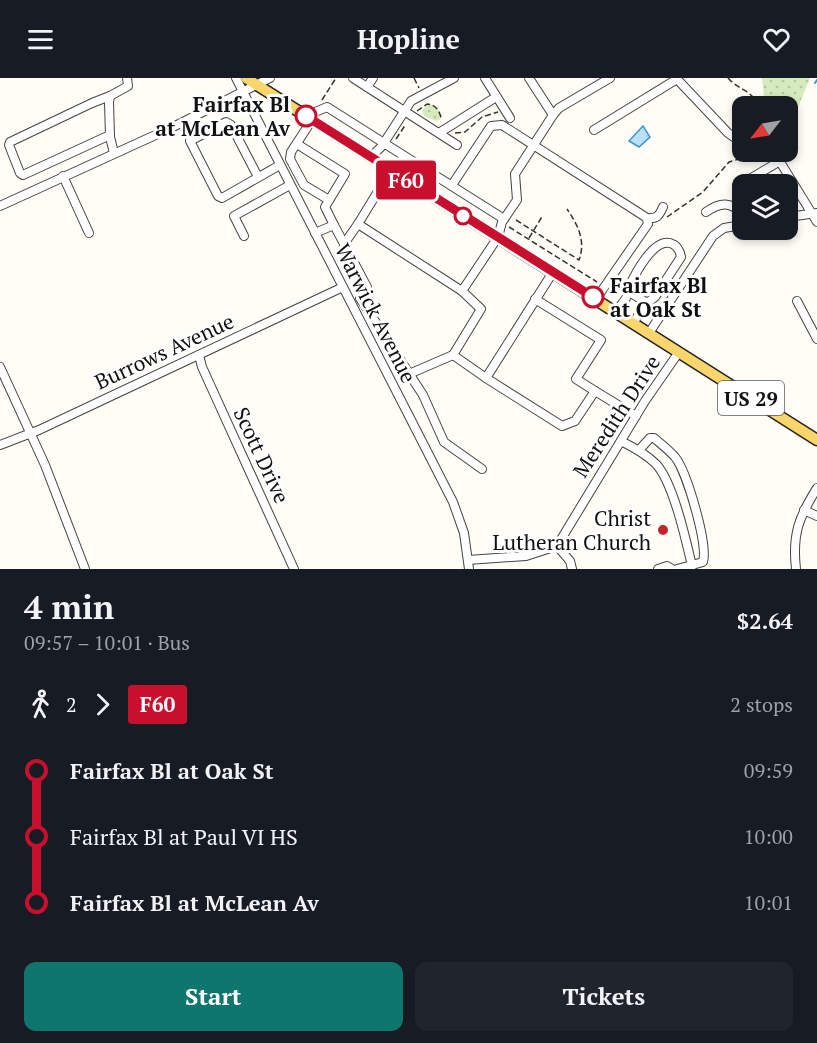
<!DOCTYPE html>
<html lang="en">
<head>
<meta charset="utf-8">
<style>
  :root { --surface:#171b24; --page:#20242c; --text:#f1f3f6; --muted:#9ea1a6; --accent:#0f766e }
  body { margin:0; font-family:"PT Serif",serif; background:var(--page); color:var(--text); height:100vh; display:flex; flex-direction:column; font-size:22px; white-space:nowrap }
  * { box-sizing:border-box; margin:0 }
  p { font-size:20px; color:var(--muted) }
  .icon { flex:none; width:33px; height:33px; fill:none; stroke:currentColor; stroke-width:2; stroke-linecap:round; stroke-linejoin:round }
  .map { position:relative; height:491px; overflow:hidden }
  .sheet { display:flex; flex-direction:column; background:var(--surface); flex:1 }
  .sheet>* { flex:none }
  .badge { padding:0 12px; border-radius:4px; font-size:21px; line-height:39px }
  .needle { width:39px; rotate:239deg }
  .controls { position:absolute; left:732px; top:18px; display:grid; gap:12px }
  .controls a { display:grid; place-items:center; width:66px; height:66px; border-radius:12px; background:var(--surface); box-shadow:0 3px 9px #0003; font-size:30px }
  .map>.badge { position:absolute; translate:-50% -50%; box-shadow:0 0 0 3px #fff }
  .legs { display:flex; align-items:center; gap:9px; height:66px; padding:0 24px; font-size:20px }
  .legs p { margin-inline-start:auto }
  .headline { display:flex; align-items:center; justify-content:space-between; height:102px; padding:0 24px }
  h1 { font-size:33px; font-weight:600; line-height:45px }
  .cta { display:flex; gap:12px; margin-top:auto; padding:12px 24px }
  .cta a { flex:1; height:69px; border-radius:12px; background:var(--accent); color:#fff; font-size:24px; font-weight:600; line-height:69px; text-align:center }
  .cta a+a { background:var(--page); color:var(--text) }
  ul { padding:0 24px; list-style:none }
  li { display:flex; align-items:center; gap:21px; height:66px; font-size:22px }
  li i { display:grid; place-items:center; width:9px; height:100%; margin:0 8px; background:currentColor }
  li i::after { content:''; width:15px; height:15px; margin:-8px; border:4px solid; border-radius:50%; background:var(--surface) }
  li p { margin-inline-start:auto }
  li:first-child i { background:linear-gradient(#0000 50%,currentColor 0) }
  li:last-child i { background:linear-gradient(currentColor 50%,#0000 0) }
  header { display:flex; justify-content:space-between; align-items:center; height:78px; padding:0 24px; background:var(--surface); font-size:27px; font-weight:600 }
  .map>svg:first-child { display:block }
  .grass { fill:url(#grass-dots) }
  .water { fill:url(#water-ripples); stroke:#3f96cf; stroke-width:1.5 }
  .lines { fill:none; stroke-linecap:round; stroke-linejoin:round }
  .stream { stroke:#3f96cf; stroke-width:2 }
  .minor-casing { stroke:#444; stroke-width:10 }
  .major-casing { stroke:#222; stroke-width:13 }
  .path { stroke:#333; stroke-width:1.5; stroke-dasharray:6 3; stroke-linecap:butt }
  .minor { stroke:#fff; stroke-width:8 }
  .major { stroke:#f9d66b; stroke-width:10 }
  .line-1-casing { stroke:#fff; stroke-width:14 }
  .line-1 { stroke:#c8102e; stroke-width:9 }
  .stop-1-dot { fill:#fff; stroke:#c8102e; stroke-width:3 }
  .poi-dot { fill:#c4262e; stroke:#fff; stroke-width:2 }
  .labels { text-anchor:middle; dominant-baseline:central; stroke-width:6; stroke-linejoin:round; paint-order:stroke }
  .shield { fill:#fff; stroke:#585858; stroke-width:1.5 }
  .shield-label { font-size:20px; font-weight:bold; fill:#111 }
  .stop-label { font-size:21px; font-weight:bold; fill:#111; stroke:#fff; text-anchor:end }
  .street-label { font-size:21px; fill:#111; stroke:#fff }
  .poi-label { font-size:21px; fill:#111; stroke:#fff; text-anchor:end }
</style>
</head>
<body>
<header><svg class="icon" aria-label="menu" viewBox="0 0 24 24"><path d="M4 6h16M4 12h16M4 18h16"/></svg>Hopline<svg class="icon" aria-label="heart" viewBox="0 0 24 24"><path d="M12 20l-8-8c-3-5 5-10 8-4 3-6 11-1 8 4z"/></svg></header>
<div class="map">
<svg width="817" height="491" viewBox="0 0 817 491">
  <defs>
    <pattern id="grass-dots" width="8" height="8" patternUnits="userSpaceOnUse" patternTransform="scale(1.5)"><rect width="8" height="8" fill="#d5ebbd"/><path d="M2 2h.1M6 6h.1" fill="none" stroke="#b6c8a1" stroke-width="1.8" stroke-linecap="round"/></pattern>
    <pattern id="water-ripples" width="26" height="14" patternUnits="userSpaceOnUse" patternTransform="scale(1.5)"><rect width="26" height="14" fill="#b9e0f7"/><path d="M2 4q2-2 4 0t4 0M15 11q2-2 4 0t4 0" fill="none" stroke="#9ebfd3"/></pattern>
  </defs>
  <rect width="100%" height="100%" fill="#fffdf5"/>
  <g class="grass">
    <path d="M762 0H810L788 54V28H765Z"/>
    <path d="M427 26C437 27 439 32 441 41L436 43 424 38 422 33Z"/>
  </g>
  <path class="water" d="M643 48 650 59 639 69 629 63Z"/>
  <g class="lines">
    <path class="stream" d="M815 5 817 2"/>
    <g class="minor-casing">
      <g id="minor">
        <path d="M236 0 453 424 464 455 469 491"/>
        <path d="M353 0 457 67"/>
        <path d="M485 0 510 40"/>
        <path d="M529 0 553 37"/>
        <path d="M676 0 728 55 735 60 742 59"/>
        <path d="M367 9 373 0"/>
        <path d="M306 38 327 29 504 141"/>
        <path d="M312 42 291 74 290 81 304 107 329 122"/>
        <path d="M594 52 677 1"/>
        <path d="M439 55 496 19"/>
        <path d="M110 57 23 97 20 95 9 67 10 64 92 25 110 18"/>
        <path d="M297 66 345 96 325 129 334 147"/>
        <path d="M774 74 817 144"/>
        <path d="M114 75 110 59 109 24 110 18 128 8 127 0"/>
        <path d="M371 79 382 68 411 23 454 0"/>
        <path d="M391 92 358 146 462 213 498 159 502 144 517 122 515 96 553 37 559 30 610 0"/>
        <path d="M63 98 89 155"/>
        <path d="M258 99 231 47 226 44 190 63 218 118 222 120 280 87"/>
        <path d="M743 105 780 83"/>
        <path d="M452 107 491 48 502 47 647 140 648 146 596 221"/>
        <path d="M0 128 173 49 270 0"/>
        <path d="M706 134C720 124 732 123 742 137"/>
        <path d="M788 139 817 135"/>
        <path d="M647 140C657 141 659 138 663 129"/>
        <path d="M315 155 334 147 367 209 360 220 423 317 444 364 482 391"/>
        <path d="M244 158 234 138 290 107"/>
        <path d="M344 166 358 146"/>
        <path d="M553 194 486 300 562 348 575 343 595 313 636 338"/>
        <path d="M462 213 481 231 453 277 486 300"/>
        <path d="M628 213 647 225"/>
        <path d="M535 221 601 262 576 301 595 313"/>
        <path d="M797 223 817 261"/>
        <path d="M616 234C619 229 625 223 627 218 628 215 628 212 629 209 635 196 653 161 670 165 677 167 680 173 681 179L655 219 647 225 633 245"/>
        <path d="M649 255 713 158 724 150 742 147"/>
        <path d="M199 277 202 289 294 491"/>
        <path d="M0 289 45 387 85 491"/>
        <path d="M409 296 453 277"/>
        <path d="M621 363C633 369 646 376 656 386 673 404 686 462 692 488"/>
        <path d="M0 367 39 352 343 209"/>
        <path d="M639 372 650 360H654C661 366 669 372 675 379 687 394 708 466 703 484L677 491"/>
        <path d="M804 432 817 438"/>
        <path d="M557 468 570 483 572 491"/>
        <path d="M468 482 526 478 557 468 645 323 679 274"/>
        <path d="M658 491 667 488 672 491"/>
        <path d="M796 491C792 456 799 439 817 410"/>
      </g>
    </g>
    <g class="major-casing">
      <path id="major" d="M246 0 817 362"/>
    </g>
    <g class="path">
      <path d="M414 0 419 10"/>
      <path d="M728 0C737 11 753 13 759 28"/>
      <path d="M322 22 336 0"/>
      <path d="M417 33 427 26C437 27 439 33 442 42"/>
      <path d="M455 55 465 54 482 39 498 34"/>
      <path d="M396 61 406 46"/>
      <path d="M667 139 703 114 729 84 749 78 752 74"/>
      <path d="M516 142 579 182C586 163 578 147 567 131"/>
      <path d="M509 149 597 204"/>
      <path d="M529 160 543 137"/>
      <path d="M611 213 615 216 614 219"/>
    </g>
    <use href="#minor" class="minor"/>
    <use href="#major" class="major"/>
  </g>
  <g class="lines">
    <g class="line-1-casing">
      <path id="line-1" d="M306 38 593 219"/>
    </g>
    <use href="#line-1" class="line-1"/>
  </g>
  <g class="stop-1-dot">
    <circle cx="306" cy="38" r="10"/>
    <circle cx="463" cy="138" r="8"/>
    <circle cx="593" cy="219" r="10"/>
  </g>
  <circle class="poi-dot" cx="663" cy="452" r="6"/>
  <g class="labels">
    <rect class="shield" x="718" y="303" width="66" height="34" rx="4.5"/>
    <g class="shield-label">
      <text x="751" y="320">US 29</text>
    </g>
    <g class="stop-label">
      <text x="290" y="26">Fairfax Bl<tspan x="290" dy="24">at McLean Av</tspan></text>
      <text x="610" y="207" text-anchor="start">Fairfax Bl<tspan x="610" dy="24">at Oak St</tspan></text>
    </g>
    <g class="street-label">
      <text transform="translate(376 235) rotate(63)">Warwick Avenue</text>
      <text transform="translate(164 273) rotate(-25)">Burrows Avenue</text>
      <text transform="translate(616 338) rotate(-57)">Meredith Drive</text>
      <text transform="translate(262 377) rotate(65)">Scott Drive</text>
    </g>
    <g class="poi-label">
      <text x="651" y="440">Christ<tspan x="651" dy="24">Lutheran Church</tspan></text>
    </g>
  </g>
</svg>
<div class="controls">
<a><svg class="needle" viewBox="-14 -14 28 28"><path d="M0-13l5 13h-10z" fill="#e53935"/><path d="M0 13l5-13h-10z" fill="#9ea1a6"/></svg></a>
<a><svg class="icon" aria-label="layers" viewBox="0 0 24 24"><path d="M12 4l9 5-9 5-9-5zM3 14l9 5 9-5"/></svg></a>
</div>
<b class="badge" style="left:406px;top:102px;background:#c8102e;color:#fff">F60</b>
</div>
<section class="sheet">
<div class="headline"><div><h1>4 min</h1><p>09:57 – 10:01 · Bus</p></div><b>$2.64</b></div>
<div class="legs"><svg class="icon" aria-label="walk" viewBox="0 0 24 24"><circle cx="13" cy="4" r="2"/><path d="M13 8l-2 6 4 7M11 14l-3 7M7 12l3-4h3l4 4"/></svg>2<svg class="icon" aria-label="forward" viewBox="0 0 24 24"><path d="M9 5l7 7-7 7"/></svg><b class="badge" style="background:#c8102e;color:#fff">F60</b><p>2 stops</p></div>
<ul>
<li><i style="color:#c8102e"></i><b>Fairfax Bl at Oak St</b><p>09:59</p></li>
<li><i style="color:#c8102e"></i><span>Fairfax Bl at Paul VI HS</span><p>10:00</p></li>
<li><i style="color:#c8102e"></i><b>Fairfax Bl at McLean Av</b><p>10:01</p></li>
</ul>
<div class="cta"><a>Start</a><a>Tickets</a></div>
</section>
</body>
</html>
